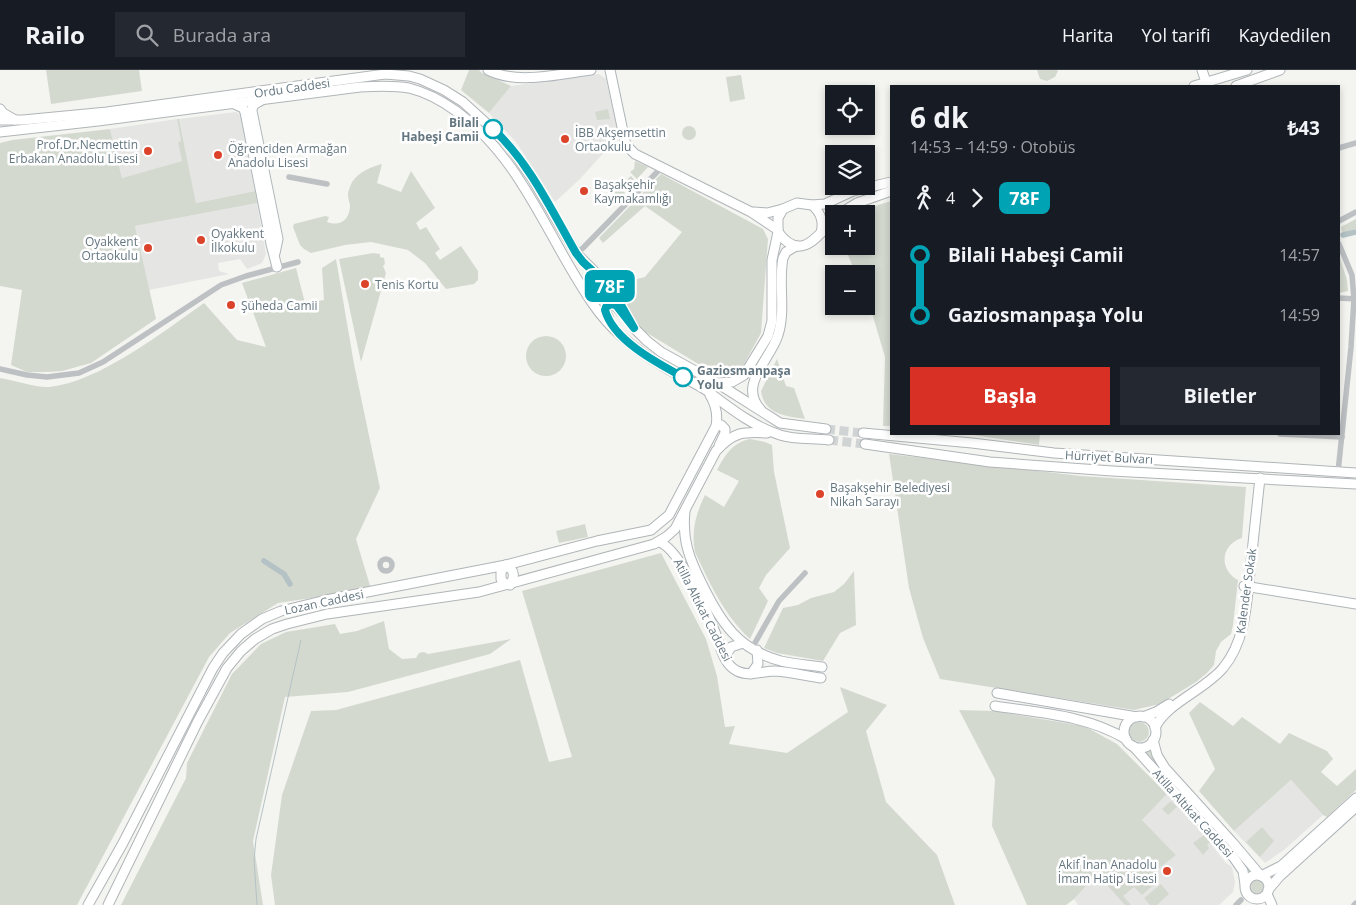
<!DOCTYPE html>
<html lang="tr">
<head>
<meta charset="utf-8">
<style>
  :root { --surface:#171b24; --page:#242831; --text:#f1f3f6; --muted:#9ea1a6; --line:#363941; --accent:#d93025 }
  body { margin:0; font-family:"Open Sans",sans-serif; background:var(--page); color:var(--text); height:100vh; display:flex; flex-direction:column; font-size:19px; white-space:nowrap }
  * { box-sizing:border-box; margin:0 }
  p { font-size:16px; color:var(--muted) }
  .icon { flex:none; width:28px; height:28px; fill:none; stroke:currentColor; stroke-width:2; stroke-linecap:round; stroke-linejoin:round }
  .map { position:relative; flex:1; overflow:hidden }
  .sheet { position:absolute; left:890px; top:15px; width:450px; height:350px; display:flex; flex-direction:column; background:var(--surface); border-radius:0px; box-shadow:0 2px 8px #0003 }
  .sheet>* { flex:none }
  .badge { padding:0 10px; border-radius:8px; font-size:18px; line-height:32px }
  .tools { position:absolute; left:825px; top:15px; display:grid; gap:10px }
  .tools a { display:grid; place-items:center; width:50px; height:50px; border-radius:0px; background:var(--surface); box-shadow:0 2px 8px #0003; font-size:25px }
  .map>.badge { position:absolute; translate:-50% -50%; box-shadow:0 0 0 2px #fff }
  .legs { display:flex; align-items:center; gap:8px; height:55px; padding:0 20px; font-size:16px }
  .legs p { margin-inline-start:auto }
  .summary { display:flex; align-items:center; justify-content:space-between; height:85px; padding:0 20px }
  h1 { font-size:28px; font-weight:700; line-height:38px }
  .button { display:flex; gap:10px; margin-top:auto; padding:10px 20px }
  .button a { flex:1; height:58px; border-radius:0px; background:var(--accent); color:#fff; font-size:20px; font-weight:700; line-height:58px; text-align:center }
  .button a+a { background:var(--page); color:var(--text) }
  ul { padding:0 20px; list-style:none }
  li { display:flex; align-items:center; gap:18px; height:60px; font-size:19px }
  li i { display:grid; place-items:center; width:8px; height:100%; margin:0 6px; background:currentColor }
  li i::after { content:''; width:12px; height:12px; margin:-6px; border:4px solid; border-radius:50%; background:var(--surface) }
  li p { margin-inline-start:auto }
  li:first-child i { background:linear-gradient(#0000 50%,currentColor 0) }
  li:last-child i { background:linear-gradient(currentColor 50%,#0000 0) }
  header { display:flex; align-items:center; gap:30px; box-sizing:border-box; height:70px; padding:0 25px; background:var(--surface); border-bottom:1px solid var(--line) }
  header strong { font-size:24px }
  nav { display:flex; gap:28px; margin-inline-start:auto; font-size:18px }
  .search { width:350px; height:45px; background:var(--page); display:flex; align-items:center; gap:12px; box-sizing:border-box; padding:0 18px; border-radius:0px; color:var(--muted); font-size:19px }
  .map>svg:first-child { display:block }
  .built { fill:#e5e5e4 }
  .green { fill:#d4d9d0 }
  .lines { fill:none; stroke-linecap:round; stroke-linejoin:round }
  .stream { stroke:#b4c2c5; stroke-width:1 }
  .canal { stroke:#b4c2c5; stroke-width:5.5 }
  .primary-tunnel { stroke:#d0d4d4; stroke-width:9; stroke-dasharray:9 4.5; stroke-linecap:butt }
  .secondary-casing { stroke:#afb5b9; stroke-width:11 }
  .primary-casing { stroke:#b0b5b8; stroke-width:11 }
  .street { stroke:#bdc1c4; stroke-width:5.5 }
  .secondary { stroke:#fff; stroke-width:9 }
  .primary { stroke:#fff; stroke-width:9 }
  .line-1-casing { stroke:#fff; stroke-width:11 }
  .line-1 { stroke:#00a3b4; stroke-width:8 }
  .stop-1-dot { fill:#fff; stroke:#00a3b4; stroke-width:2.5 }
  .poi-dot { fill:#db432a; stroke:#fff; stroke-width:2 }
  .labels { text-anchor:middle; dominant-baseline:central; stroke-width:5; stroke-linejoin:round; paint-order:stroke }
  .street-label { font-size:12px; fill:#647680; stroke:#fff }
  .stop-label { font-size:12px; font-weight:bold; fill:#647680; stroke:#fff; text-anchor:end }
  .poi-label { font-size:12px; fill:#647680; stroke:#fff; text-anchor:start }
</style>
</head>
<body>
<header>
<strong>Railo</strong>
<div class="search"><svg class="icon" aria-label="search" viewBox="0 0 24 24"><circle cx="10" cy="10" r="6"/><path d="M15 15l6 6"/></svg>Burada ara</div>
<nav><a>Harita</a><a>Yol tarifi</a><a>Kaydedilen</a></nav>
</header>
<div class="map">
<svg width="1356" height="835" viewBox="0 0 1356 835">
  <rect width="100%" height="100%" fill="#f4f4f0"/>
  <g class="built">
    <path d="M599 4 606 9 619 66 580 109 555 132 516 72 489 43 511 16Z"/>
    <path d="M236 42 241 45 255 121 196 133 179 49Z"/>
    <path d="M177 49 181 71 178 72 183 91 122 108 110 59Z"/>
    <path d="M257 133 266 184 262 193 247 199 240 189 218 193 219 201 229 204 149 220 135 156Z"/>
    <path d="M1291 710 1323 745 1284 780 1265 793 1234 761Z"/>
    <path d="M1167 724 1204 765 1225 792 1232 797 1235 812 1233 822 1219 835H1078L1074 829 1097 804 1176 785 1142 750Z"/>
  </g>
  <g class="green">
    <path d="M46 0H139L142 21 51 34Z"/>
    <path d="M469 0H479L482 3 511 16 489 43 461 20Z"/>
    <path d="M1037 0H1057L1058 1 1055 7 1047 11 1040 9Z"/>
    <path d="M741 5 745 29 730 32 726 7Z"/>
    <path d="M608 39 610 49 597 50 595 42Z"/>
    <path d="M177 49H179L196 133 255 121 257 133 135 156 156 249 91 293 62 301 47 302H27L11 295 22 220 0 216V73L12 70 110 59 122 108 182 91 178 72 181 71Z"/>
    <circle cx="689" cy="63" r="7"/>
    <path d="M635 91 648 97 637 109 630 102 634 99Z"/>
    <path d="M382 94 377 113 401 122 411 101 435 138 416 153 420 160 426 157 440 179 435 183 440 190 461 176 478 201V210L474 214 446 219 425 193 408 180 371 172 345 175 311 183 304 179 300 175 293 157 294 154 325 146 329 147 327 152C340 157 350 150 350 135 349 132 348 127 348 124 348 121 351 115 352 112 359 102 370 97 382 94Z"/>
    <path d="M661 104 763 159 768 169 761 263 739 303 730 308 720 307 637 257 617 221 637 209 645 207 682 162 645 136 603 173 599 168Z"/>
    <path d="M631 106 636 112 627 121 621 115Z"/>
    <path d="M620 118 625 123 615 132 609 126 611 123H614Z"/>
    <path d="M891 131V356H883L885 287 866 223V204H856L844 176H866V144H863L872 137Z"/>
    <path d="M1356 149V159L1342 163 1341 157Z"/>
    <path d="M373 183 380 184V187L384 188 385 194 383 196 386 203 361 292 339 189Z"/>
    <path d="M1339 185 1347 210 1348 221 1339 223Z"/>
    <path d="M336 189 354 294 380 418 356 469 371 519 278 533 230 563 209 587 77 835H0V308C13 310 38 318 49 317 99 312 163 262 204 233L237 270 266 277 242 213 296 198 305 233 324 230 322 198Z"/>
    <circle cx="546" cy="286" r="20"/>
    <path d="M777 289 786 316 794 318 805 349C786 346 764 344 761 321Z"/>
    <path d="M967 364H1040L1039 375Z"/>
    <path d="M750 369 765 372 772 375 774 402 790 478 766 505 759 518 768 531 750 569C724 545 710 514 695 482 691 461 696 443 705 425L724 437 739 411 717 400C725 385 732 373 750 369Z"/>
    <path d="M889 384 1081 406 1246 417 1242 468C1220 475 1219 500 1238 510L1233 555 1231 564 1221 572 1216 581 1214 595 1207 603 1196 612 1160 634 1134 640 940 609 923 568 909 518Z"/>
    <path d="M585 454 588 467 559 473 556 461Z"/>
    <path d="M661 483 706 569 717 606 725 657 735 656 729 674 787 683 848 642 840 617 887 635 866 661 886 732 937 785 955 835H275L271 805 282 725 311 641 336 640 520 590 549 692 572 687 522 521Z"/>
    <path d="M854 501 856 555 840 563 823 591 777 583 764 578 783 538 798 535 811 528 834 522 844 514Z"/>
    <path d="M384 551 389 579 402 589 416 588 419 583 424 582 428 584 511 569 490 584 348 622 285 627 253 771 263 835H121L186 708 187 693 232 604 261 574 286 562 335 554 340 564 357 561Z"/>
    <path d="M1200 632 1233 656 1242 647 1280 674 1289 663 1327 681 1333 689 1321 702 1337 716 1356 699V720L1327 747 1323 745 1291 710 1234 761 1199 721 1215 699 1189 643Z"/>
    <path d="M959 640 994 641 1084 656 1117 674 1167 724 1142 750 1176 785 1159 798 1154 806 1158 811 1142 825 1134 817 1123 826 1131 835H1125L1097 804 1074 829 1066 835H1027L992 756 995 709Z"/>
    <circle cx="1139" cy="662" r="10"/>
    <path d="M1151 677 1242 789 1252 802 1247 805 1141 680Z"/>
    <path d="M1171 731 1177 737 1168 745 1162 739Z"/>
    <path d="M1262 757 1274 771 1260 787 1246 772Z"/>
    <path d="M1204 765 1210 772 1207 775 1209 778 1203 785 1193 773Z"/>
    <circle cx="1257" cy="817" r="8"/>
    <path d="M1161 814 1169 824 1157 835H1150L1144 828Z"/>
  </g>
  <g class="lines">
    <path class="stream" d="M257 835 254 790 256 769 301 570"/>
    <g class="canal">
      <path d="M1343 165 1356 162"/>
      <path d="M264 491 284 504 290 514"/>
    </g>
    <g class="primary-tunnel">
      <path d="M826 359 863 363"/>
      <path d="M829 370 865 374"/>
    </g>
    <g class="secondary-casing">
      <g id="secondary">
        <path d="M488 0C517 15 559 4 591 0"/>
        <path d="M610 0 625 71 627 76 635 84 751 142 778 160"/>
        <path d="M1202 0 1206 12"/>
        <path d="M262 30C257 33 252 34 252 41L278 169 275 183"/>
        <path d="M232 33 243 38 245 42 271 174 277 197"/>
        <path d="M754 142 767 143 783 139"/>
        <path d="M685 441C682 470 689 488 702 514 720 551 738 580 781 591 794 594 809 595 822 597"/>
        <path d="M659 472C679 478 707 541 715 562 720 575 723 594 737 601 749 607 763 601 775 601 791 602 806 606 821 608"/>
        <path d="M1244 516 1356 534"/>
        <path d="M725 587 731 577 743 573"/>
        <path d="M751 604 758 594 757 580"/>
        <path d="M997 623 1137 647"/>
        <path d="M995 636C1040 643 1086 645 1126 669"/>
        <circle cx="1140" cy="662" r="16"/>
        <path d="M1143 647 1156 642 1169 634"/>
        <path d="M1155 658C1165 634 1205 620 1223 598 1247 570 1247 527 1251 492 1254 464 1257 436 1260 408"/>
        <path d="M1153 670 1157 685 1165 698 1233 773 1260 805"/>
        <path d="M1133 676 1234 788 1243 801 1245 814"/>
        <circle cx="1257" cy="817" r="12"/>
        <path d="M1261 806 1281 796 1356 728"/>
        <path d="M1268 820 1279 807 1356 737"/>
        <path d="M1267 824 1272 835"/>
      </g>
    </g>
    <g class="primary-casing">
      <g id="primary">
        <path d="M1194 16 1247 0"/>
        <path d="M1236 16 1280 0"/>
        <path d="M0 39 3 43 15 50"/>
        <path d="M0 50H23L107 42 385 4 409 6 420 9 444 20 463 32 498 64 511 78 532 108 576 183 612 219 634 258 647 271 661 282 717 313 780 353 826 359"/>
        <path d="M0 62 98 51 360 17C376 16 392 15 409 18 425 22 442 31 456 41 523 89 547 168 593 234 610 259 637 281 663 296 677 305 692 311 706 320 729 337 752 356 780 365 795 370 813 368 829 370"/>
        <path d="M812 135C821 143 824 151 821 163"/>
        <path d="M839 144 857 133 891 121"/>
        <path d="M778 162C800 192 816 168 834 149"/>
        <path d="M586 218 596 226 601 223V216L597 206"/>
        <path d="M609 249 605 240 608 235 614 234 622 243"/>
        <path d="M717 313 732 312 744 305 768 266 772 251V190L778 162V148L783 139 797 133 812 135 825 134 853 121 891 112"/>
        <path d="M761 340C737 315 771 289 778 265 786 240 778 213 783 188L786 182 796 176"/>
        <path d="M716 356 721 355 725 359V363L719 376"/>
        <path d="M863 363 972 373 1054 383 1356 403"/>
        <path d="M865 374 990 392 1112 401 1356 414"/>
        <path d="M506 495C515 500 515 507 510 515L504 513 501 509V502Z"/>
        <path d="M88 835 123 773 213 598 223 583 241 564 262 549 281 541 326 530 506 495 597 471 651 460 669 445 716 356C718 345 716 335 710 325"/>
        <path d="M108 835 198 651 227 598 241 581 255 569 272 559 287 554 327 544 479 522 654 474 666 467 675 459 716 381C733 362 744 361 767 363"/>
      </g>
    </g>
    <g class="street">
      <path d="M1339 78 1356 73"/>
      <path d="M289 107 327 114"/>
      <path d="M1339 151 1356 142"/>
      <path d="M576 183 583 178 662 97"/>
      <path d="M1339 228 1356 229"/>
      <path d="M0 299 27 305 47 307 79 303 103 292 221 215 246 206 298 192"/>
      <path d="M1280 364 1342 367"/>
      <path d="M1338 402 1351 277 1354 229 1352 205 1339 174"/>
      <circle cx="386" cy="495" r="6"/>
      <path d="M752 578 779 531 805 503"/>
      <path d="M1236 835 1241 830"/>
      <path d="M1354 835 1356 833"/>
    </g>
    <use href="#secondary" class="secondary"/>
    <use href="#primary" class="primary"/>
  </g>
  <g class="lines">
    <g class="line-1-casing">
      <path id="line-1" d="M493 59C529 92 552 141 576 183L583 192 612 219 634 258 616 235 611 234 606 237 605 240C613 270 657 293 683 307"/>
    </g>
    <use href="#line-1" class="line-1"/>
  </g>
  <g class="stop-1-dot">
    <circle cx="493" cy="59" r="9"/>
    <circle cx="683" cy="307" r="9"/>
  </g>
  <g class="poi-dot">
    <circle cx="565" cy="69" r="5"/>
    <circle cx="148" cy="81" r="5"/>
    <circle cx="218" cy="85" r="5"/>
    <circle cx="584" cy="121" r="5"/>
    <circle cx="201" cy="170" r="5"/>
    <circle cx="148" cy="178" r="5"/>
    <circle cx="365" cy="214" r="5"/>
    <circle cx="231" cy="235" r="5"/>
    <circle cx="820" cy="424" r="5"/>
    <circle cx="1167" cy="801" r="5"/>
  </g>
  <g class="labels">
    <g class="street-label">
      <text transform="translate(292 18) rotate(-8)">Ordu Caddesi</text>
      <text transform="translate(1109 387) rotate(3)">Hürriyet Bulvarı</text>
      <text transform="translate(1246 521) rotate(-82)">Kalender Sokak</text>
      <text transform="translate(324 532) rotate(-12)">Lozan Caddesi</text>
      <text transform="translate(703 540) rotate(63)">Atilla Altıkat Caddesi</text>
      <text transform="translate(1193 743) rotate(48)">Atilla Altıkat Caddesi</text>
    </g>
    <g class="stop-label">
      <text x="479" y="52">Bilali<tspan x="479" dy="14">Habeşi Camii</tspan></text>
      <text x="697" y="300" text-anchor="start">Gaziosmanpaşa<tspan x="697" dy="14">Yolu</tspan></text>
    </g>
    <g class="poi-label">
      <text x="575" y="62">İBB Akşemsettin<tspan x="575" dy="14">Ortaokulu</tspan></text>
      <text x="138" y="74" text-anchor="end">Prof.Dr.Necmettin<tspan x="138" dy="14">Erbakan Anadolu Lisesi</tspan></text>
      <text x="228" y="78">Öğrenciden Armağan<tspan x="228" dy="14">Anadolu Lisesi</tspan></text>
      <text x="594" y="114">Başakşehir<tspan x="594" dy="14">Kaymakamlığı</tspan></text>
      <text x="211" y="163">Oyakkent<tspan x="211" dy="14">İlkokulu</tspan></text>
      <text x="138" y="171" text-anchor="end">Oyakkent<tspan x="138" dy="14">Ortaokulu</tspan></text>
      <text x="375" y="214">Tenis Kortu</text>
      <text x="241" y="235">Şüheda Camii</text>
      <text x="830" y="417">Başakşehir Belediyesi<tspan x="830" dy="14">Nikah Sarayı</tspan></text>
      <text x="1157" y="794" text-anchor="end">Akif İnan Anadolu<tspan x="1157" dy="14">İmam Hatip Lisesi</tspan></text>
    </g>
  </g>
</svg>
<div class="tools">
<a><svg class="icon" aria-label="locate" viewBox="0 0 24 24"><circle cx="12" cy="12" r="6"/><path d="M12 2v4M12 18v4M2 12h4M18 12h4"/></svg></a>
<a><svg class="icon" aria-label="layers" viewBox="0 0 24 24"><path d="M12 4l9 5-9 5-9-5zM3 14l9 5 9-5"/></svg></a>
<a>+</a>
<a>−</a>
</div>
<b class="badge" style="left:610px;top:216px;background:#00a3b4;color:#fff">78F</b>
<section class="sheet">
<div class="summary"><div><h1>6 dk</h1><p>14:53 – 14:59 · Otobüs</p></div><b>₺43</b></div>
<div class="legs"><svg class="icon" aria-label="walk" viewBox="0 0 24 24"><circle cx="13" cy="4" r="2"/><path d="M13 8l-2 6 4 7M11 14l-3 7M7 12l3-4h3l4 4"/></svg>4<svg class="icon" aria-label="forward" viewBox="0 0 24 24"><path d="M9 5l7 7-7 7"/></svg><b class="badge" style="background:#00a3b4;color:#fff">78F</b></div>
<ul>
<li><i style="color:#00a3b4"></i><b>Bilali Habeşi Camii</b><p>14:57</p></li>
<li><i style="color:#00a3b4"></i><b>Gaziosmanpaşa Yolu</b><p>14:59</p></li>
</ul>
<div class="button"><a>Başla</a><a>Biletler</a></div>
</section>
</div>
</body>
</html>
